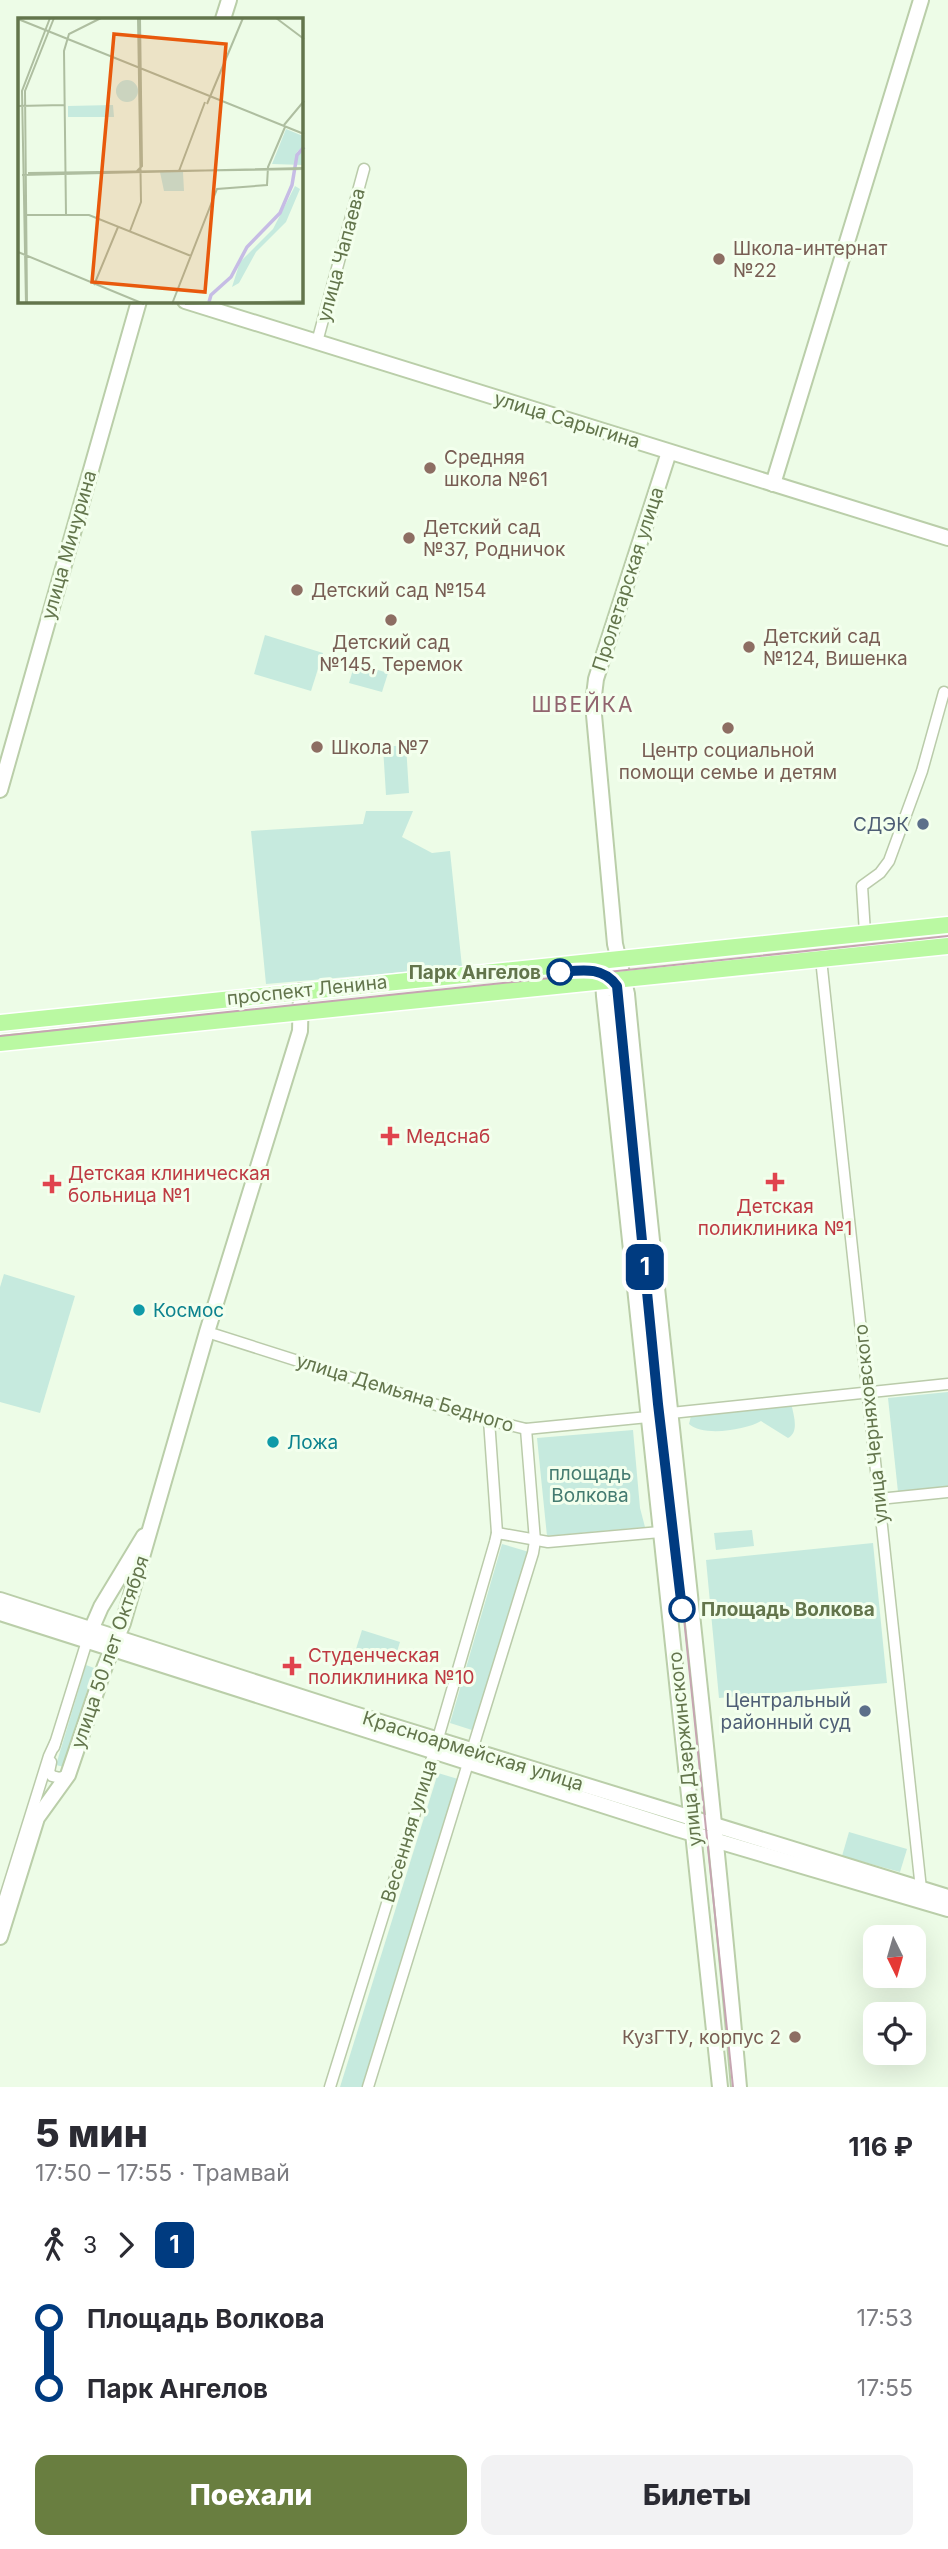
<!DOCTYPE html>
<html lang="ru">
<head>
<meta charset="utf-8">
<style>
  :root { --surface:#fff; --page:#f2f2f3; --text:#2b2b33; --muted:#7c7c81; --accent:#697e40 }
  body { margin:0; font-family:Inter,sans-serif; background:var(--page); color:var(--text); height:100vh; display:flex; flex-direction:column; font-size:26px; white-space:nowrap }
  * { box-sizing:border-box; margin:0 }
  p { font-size:23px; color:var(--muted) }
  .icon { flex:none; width:38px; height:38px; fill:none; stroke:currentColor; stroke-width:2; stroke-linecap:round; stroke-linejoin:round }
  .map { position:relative; height:2087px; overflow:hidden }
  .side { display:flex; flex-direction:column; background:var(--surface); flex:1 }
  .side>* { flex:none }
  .badge { padding:0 14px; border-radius:10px; font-size:24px; line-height:46px }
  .needle { width:46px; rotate:175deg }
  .buttons { position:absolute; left:863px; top:1925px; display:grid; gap:14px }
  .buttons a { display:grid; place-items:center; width:63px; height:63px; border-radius:14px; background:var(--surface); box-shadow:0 7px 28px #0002; font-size:35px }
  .map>.badge { position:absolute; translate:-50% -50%; box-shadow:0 0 0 4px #fff }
  .legs { display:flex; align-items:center; gap:10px; height:77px; padding:0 35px; font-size:23px }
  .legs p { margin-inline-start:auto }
  .summary { display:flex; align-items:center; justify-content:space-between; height:119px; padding:0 35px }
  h1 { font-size:38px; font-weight:800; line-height:52px }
  .primary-button { display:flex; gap:14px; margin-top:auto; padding:14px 35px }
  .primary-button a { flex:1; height:80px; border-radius:14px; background:var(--accent); color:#fff; font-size:28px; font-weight:800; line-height:80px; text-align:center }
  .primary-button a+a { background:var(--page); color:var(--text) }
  ul { padding:0 35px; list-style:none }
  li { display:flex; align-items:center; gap:24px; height:70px; font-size:26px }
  li i { display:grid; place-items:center; width:10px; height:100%; margin:0 9px; background:currentColor }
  li i::after { content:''; width:18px; height:18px; margin:-9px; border:5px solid; border-radius:50%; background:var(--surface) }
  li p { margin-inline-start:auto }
  li:first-child i { background:linear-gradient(#0000 50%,currentColor 0) }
  li:last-child i { background:linear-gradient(currentColor 50%,#0000 0) }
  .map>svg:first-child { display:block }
  .green { fill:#c6eade }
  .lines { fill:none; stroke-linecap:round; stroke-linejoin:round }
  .street-casing { stroke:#bacbaa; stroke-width:13 }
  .secondary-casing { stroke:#bacea9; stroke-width:18 }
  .primary-casing { stroke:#fff; stroke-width:19 }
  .street { stroke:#fff; stroke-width:10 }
  .secondary { stroke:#fff; stroke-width:14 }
  .primary { stroke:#baf9a2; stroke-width:16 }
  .tram { stroke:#c6a5b1; stroke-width:2 }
  .line-1-casing { stroke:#fff; stroke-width:16 }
  .line-1 { stroke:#003b80; stroke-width:10 }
  .education-dot { fill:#8d6e63; stroke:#f3ffed; stroke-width:2.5 }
  .service-dot { fill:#5c6f8a; stroke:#f3ffed; stroke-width:2.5 }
  .stop-1-dot { fill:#fff; stroke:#003b80; stroke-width:3.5 }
  .health-dot { fill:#e0444e; stroke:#f3ffed; stroke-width:2.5 }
  .culture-dot { fill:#0f9aa8; stroke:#f3ffed; stroke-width:2.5 }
  .labels { text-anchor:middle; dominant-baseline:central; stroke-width:6; stroke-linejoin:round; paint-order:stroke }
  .education-label { font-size:19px; fill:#785e54; stroke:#f3ffed; text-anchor:start }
  .street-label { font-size:19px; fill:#63754c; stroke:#f3ffed }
  .service-label { font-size:19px; fill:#4e5e75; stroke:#f3ffed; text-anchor:end }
  .stop-label { font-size:19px; font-weight:bold; fill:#63754c; stroke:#f3ffed; text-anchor:end }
  .health-label { font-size:19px; fill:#be3a42; stroke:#f3ffed; text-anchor:start }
  .culture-label { font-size:19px; fill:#0d838f; stroke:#f3ffed; text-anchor:start }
  .park-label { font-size:19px; fill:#447b70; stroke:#f3ffed }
  .neighbourhood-label { font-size:21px; letter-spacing:2px; fill:#91646e; stroke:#f3ffed }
  .inset-river { fill:none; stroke:#c6bce5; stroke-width:3.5 }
  .inset-road { fill:none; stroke:#aebea0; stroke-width:2 }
  .view { fill:#e8590c; fill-opacity:0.15; stroke:#e8590c; stroke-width:3.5 }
  .inset-edge { fill:none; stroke:#63754c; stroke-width:3.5 }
</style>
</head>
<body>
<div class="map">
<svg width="948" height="2087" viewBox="0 0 948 2087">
  <rect width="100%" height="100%" fill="#edfce7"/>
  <g class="green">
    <path d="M265 635 323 653 311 691 254 674Z"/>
    <path d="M355 663 388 673 382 692 349 683Z"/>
    <path d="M406 745 409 793 386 795 383 747Z"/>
    <path d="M366 811H413L402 837 432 853 450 851 462 967 266 984 251 831 363 824Z"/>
    <path d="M4 1274 75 1296 40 1413 0 1402V1287Z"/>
    <path d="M948 1392V1487L898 1492 888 1398Z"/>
    <path d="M790 1405 792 1407C794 1417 799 1432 788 1438L761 1421C746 1430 703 1437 689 1424L691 1416Z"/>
    <path d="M633 1430 640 1508 645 1527 547 1536 537 1438Z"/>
    <path d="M752 1530 754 1546 716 1550 714 1533Z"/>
    <path d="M873 1543 887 1683 719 1698 706 1560Z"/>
    <path d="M502 1544 529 1552 472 1730 450 1723Z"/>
    <path d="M362 1630 400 1642 394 1661 356 1649Z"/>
    <path d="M86 1665 94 1668 64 1767 56 1765Z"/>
    <path d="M438 1773 458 1779 364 2087H340Z"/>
    <path d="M849 1832 907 1849 900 1872 842 1856Z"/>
  </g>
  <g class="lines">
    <g class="street-casing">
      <g id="street">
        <path d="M317 342 364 169"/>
        <path d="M865 933 862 886 880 873 889 861 922 771 944 692"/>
        <path d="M821 959 921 1889"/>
        <path d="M207 1332 468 1415 526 1429 648 1417"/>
        <path d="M671 1413 948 1384"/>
        <path d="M879 1499 948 1492"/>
        <path d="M497 1533 548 1542 660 1532"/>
        <path d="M54 1747 87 1641"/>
        <path d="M51 1762 49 1772 52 1776 60 1778 68 1775"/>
        <path d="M0 1913 49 1756 55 1743"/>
        <path d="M330 2087 434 1752 495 1542 497 1533 489 1420"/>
        <path d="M368 2087 533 1553 535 1541 526 1429"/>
      </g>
    </g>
    <g class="secondary-casing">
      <g id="secondary">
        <path d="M223 19 229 0"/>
        <path d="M185 301 948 538"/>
        <path d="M669 452 602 660 596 679 593 704 615 944 627 994C662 1359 707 1722 739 2087"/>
        <path d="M773 484 921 0"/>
        <path d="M0 790 139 301"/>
        <path d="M617 958 603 981 604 996 720 2087"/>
        <path d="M0 1600 351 1713 948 1897"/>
        <path d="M0 1613 677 1829 948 1909"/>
        <path d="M88 1637 101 1607 144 1536"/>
        <path d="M0 1937 37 1818 68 1775 105 1666 123 1623 207 1332 300 1031 301 991"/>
      </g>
    </g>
    <g class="primary-casing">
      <g id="primary">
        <path d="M0 1023 948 925"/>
        <path d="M0 1043 948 946"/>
      </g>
    </g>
    <use href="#street" class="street"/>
    <use href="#secondary" class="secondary"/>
    <use href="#primary" class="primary"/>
    <g class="tram">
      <path d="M588 970C612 973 615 980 619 1003L658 1404 683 1609 733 2087"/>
      <path d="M0 1036 948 936"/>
    </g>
  </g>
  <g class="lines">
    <g class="line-1-casing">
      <path id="line-1" d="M560 972C582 970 603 966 617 986L658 1404 682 1609"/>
    </g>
    <use href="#line-1" class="line-1"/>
  </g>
  <g class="education-dot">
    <circle cx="719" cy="259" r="7"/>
    <circle cx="430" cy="468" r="7"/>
    <circle cx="409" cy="538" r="7"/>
    <circle cx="297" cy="590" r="7"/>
    <circle cx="391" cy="620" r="7"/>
    <circle cx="749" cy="647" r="7"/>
    <circle cx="728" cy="728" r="7"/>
    <circle cx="317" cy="747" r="7"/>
    <circle cx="795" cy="2037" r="7"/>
  </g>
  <g class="service-dot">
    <circle cx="923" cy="824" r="7"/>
    <circle cx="865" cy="1711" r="7"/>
  </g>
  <g class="stop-1-dot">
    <circle cx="560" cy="972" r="12"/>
    <circle cx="682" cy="1609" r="12"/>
  </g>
  <g class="health-dot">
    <path d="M386.5 1125.5h7v7h7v7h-7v7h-7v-7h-7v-7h7z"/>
    <path d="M771.5 1171.5h7v7h7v7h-7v7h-7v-7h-7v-7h7z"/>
    <path d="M48.5 1173.5h7v7h7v7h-7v7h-7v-7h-7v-7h7z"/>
    <path d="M288.5 1655.5h7v7h7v7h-7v7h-7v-7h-7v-7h7z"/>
  </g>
  <g class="culture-dot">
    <circle cx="139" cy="1310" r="7"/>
    <circle cx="273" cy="1442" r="7"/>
  </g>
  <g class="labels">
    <g class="education-label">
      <text x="733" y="248">Школа-интернат<tspan x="733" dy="22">№22</tspan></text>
      <text x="444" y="457">Средняя<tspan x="444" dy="22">школа №61</tspan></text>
      <text x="423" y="527">Детский сад<tspan x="423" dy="22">№37, Родничок</tspan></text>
      <text x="311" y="590">Детский сад №154</text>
      <text x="763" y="636">Детский сад<tspan x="763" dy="22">№124, Вишенка</tspan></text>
      <text x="391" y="642" text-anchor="middle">Детский сад<tspan x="391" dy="22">№145, Теремок</tspan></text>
      <text x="331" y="747">Школа №7</text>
      <text x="728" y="750" text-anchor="middle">Центр социальной<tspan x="728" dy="22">помощи семье и детям</tspan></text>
      <text x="781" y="2037" text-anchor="end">КузГТУ, корпус 2</text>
    </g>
    <g class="street-label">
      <text transform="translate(341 255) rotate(-75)">улица Чапаева</text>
      <text transform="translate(567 420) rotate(17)">улица Сарыгина</text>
      <text transform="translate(69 545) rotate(-74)">улица Мичурина</text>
      <text transform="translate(628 579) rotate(-72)">Пролетарская улица</text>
      <text transform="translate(307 990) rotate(-6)">проспект Ленина</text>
      <text transform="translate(405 1393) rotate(17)">улица Демьяна Бедного</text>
      <text transform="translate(871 1424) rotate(-96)">улица Черняховского</text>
      <text transform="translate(110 1652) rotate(-71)">улица 50 лет Октября</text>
      <text transform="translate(685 1749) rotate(-96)">улица Дзержинского</text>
      <text transform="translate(473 1751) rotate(17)">Красноармейская улица</text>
      <text transform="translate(409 1831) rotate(-73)">Весенняя улица</text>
    </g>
    <g class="service-label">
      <text x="909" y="824">СДЭК</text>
      <text x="851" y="1700">Центральный<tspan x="851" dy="22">районный суд</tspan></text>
    </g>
    <g class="stop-label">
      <text x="541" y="972">Парк Ангелов</text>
      <text x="701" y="1609" text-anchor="start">Площадь Волкова</text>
    </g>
    <g class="health-label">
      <text x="406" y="1136">Медснаб</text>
      <text x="68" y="1173">Детская клиническая<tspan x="68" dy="22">больница №1</tspan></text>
      <text x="775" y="1206" text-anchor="middle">Детская<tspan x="775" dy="22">поликлиника №1</tspan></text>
      <text x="308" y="1655">Студенческая<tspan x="308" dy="22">поликлиника №10</tspan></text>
    </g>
    <g class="culture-label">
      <text x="153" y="1310">Космос</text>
      <text x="287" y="1442">Ложа</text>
    </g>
    <g class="park-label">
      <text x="590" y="1473">площадь<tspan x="590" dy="22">Волкова</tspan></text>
    </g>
    <g class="neighbourhood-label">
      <text x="583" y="704">ШВЕЙКА</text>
    </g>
  </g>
  <g transform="translate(18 18)">
    <rect width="285" height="285" fill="#edfce7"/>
    <path d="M98 73a11 11 0 1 1 22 0a11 11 0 1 1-22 0ZM95 87 96 99H50V88ZM268 111 285 118V128L278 135 285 131V147L254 146ZM142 154H165L166 173H146ZM277 168 282 171 268 204 238 234 221 265 214 269 222 244 255 211Z" fill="#c6eade"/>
    <path class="inset-river" d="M191 284 193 277 213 259 229 229 262 195 274 167 279 137 286 129"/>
    <path class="inset-road" d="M258 0 286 21M0 1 286 116M189 86 225 0M0 88 46 87M266 107 286 83M119 153 124 148 122 0M161 153 187 84M10 155 286 151M4 157 286 150M8 197H71L173 238M48 197 46 33 51 16 83 0M112 213 123 184 120 0M0 234 126 286M76 267 100 209M8 286 4 73 32 0M9 286 7 73 36 0M154 286 199 171 249 167 250 149 267 109M167 286 286 283"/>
    <path class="view" d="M96 16 208 26 187 274 74 264Z"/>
    <rect width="285" height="285" class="inset-edge"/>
  </g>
</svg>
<div class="buttons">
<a><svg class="needle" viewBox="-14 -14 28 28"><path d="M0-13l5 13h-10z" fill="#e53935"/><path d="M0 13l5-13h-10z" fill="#7c7c81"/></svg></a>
<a><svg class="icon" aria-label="locate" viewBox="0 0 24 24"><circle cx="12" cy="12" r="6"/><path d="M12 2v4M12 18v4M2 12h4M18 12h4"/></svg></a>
</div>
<b class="badge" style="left:645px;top:1267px;background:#003b80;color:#fff">1</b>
</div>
<section class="side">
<div class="summary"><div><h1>5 мин</h1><p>17:50 – 17:55 · Трамвай</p></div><b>116 ₽</b></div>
<div class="legs"><svg class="icon" aria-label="walk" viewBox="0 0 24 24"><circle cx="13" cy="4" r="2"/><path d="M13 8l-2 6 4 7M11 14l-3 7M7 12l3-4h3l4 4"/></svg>3<svg class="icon" aria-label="forward" viewBox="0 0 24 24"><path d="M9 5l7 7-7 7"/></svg><b class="badge" style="background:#003b80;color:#fff">1</b></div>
<ul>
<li><i style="color:#003b80"></i><b>Площадь Волкова</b><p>17:53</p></li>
<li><i style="color:#003b80"></i><b>Парк Ангелов</b><p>17:55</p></li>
</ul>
<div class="primary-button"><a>Поехали</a><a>Билеты</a></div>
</section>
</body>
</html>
